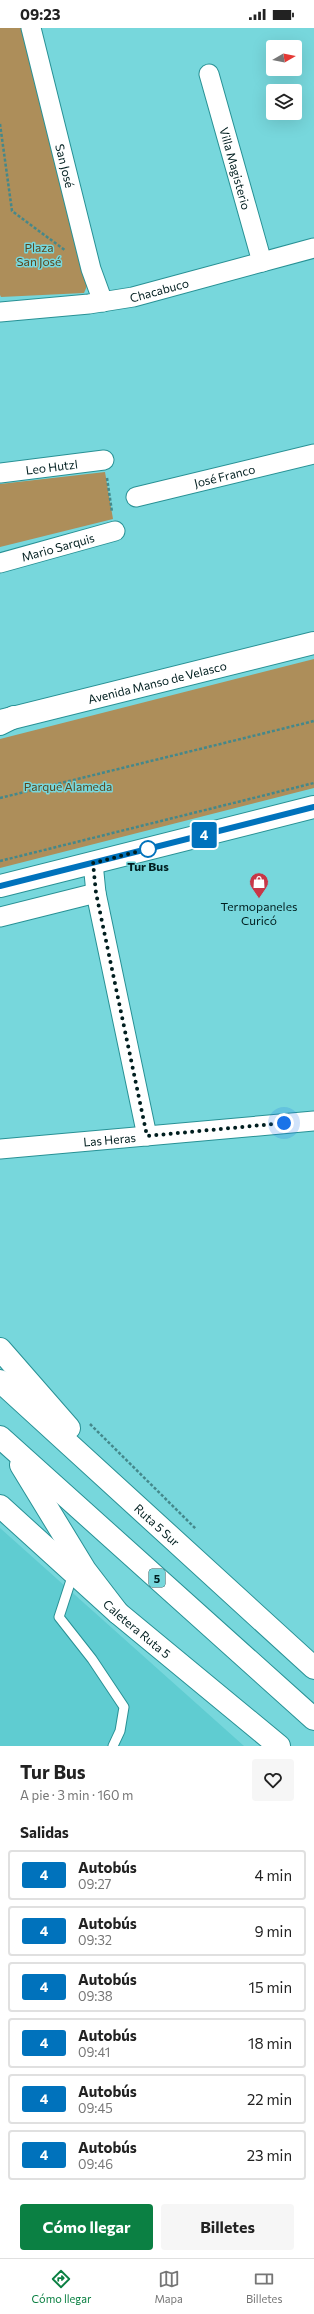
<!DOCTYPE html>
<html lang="es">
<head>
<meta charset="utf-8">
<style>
  :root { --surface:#fff; --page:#f6f6f6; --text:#222; --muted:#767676; --line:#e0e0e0; --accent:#0b8043 }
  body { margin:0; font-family:Commissioner,sans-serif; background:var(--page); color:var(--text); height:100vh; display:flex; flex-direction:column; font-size:15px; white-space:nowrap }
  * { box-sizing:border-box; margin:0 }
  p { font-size:13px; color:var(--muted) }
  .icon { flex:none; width:22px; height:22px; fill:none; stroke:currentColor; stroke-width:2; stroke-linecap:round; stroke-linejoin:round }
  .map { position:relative; height:1718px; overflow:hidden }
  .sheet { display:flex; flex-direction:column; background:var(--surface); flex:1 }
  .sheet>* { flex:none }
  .badge { padding:0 8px; border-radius:3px; font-size:14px; line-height:26px }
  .needle { width:26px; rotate:81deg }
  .buttons { position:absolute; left:266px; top:12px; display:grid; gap:8px }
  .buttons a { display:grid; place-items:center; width:36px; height:36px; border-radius:4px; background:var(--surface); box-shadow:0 4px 16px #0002; font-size:20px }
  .you { position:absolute; width:20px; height:20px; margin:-10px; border:3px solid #fff; border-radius:50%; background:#1a73e8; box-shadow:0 0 0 6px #1a73e833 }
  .map>.badge { position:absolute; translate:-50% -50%; box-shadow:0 0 0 2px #fff }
  h2 { padding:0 20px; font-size:15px; line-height:36px }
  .round { display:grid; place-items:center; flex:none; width:42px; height:42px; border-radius:4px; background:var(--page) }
  .overview { display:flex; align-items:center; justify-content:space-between; height:68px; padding:0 20px }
  h1 { font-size:19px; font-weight:700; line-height:30px }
  .primary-button { display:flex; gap:8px; margin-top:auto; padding:8px 20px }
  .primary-button a { flex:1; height:46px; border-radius:4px; background:var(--accent); color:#fff; font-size:16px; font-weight:700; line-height:46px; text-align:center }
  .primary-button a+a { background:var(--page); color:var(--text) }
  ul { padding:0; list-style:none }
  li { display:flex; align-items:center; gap:12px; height:50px; margin:0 8px 6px; padding:0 12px; border:2px solid var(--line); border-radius:4px }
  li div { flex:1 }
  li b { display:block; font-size:15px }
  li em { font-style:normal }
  li .badge { min-width:44px; font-weight:700; text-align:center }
  .status { display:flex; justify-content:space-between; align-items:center; height:28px; padding:0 20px; background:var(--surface); direction:ltr }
  .status svg { height:11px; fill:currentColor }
  .tabs { display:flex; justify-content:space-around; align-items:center; height:56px; border-top:1px solid var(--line); background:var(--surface); font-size:11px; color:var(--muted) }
  .tabs a { display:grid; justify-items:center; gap:2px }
  .tabs .active { color:var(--accent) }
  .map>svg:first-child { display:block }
  .built { fill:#5fccd1 }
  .green { fill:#ad8e5a }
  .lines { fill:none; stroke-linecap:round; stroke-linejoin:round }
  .service-casing { stroke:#289195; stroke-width:11 }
  .minor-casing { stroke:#289195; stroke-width:21 }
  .tertiary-casing { stroke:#289195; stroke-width:24 }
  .primary-casing { stroke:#289195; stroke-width:24 }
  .motorway-casing { stroke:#289195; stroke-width:24 }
  .path { stroke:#44888b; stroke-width:2.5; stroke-dasharray:3 2; stroke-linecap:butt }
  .service { stroke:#fff; stroke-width:9 }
  .minor { stroke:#fff; stroke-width:19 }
  .tertiary { stroke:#fff; stroke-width:22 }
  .primary { stroke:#fff; stroke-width:22 }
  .motorway { stroke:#fff; stroke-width:22 }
  .line-casing { stroke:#fff; stroke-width:9 }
  .line { stroke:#0072bc; stroke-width:6 }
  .walk { stroke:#001e1f; stroke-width:4; stroke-dasharray:0 7.2 }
  .stop-dot { fill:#fff; stroke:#0072bc; stroke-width:2 }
  .labels { text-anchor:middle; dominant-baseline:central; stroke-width:3; stroke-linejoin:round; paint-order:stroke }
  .shield { fill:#77d7dc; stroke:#245658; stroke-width:1 }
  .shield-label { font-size:11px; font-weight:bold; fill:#001e1f }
  .street-label { font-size:12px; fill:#001e1f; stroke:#77d7dc }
  .park-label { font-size:12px; fill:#5d451b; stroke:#77d7dc }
  .stop-label { font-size:12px; font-weight:bold; fill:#001e1f; stroke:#77d7dc }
  .poi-label { font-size:12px; fill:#001e1f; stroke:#77d7dc }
</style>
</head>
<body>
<div class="status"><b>09:23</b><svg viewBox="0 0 49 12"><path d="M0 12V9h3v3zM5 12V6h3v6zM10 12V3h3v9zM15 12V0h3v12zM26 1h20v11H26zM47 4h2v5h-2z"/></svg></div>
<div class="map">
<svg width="314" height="1718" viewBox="0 0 314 1718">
  <rect width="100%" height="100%" fill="#77d7dc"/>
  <path class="built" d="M0 1500 244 1718H0Z"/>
  <g class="green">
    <path d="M0 0H25L87 258 84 265 1 269 0 267Z"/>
    <path d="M105 444 113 491 0 519V456Z"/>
    <path d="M314 631V760L0 840V711Z"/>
  </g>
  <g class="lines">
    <g class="service-casing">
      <path id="service" d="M73 1546 59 1589 92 1631 124 1679 120 1703 113 1718"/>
    </g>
    <g class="minor-casing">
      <g id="minor">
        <path id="s1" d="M31 0 91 241 103 274"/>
        <path id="s2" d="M209 46 262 234"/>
        <path id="s3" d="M0 284 89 276 133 269 314 220"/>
        <path id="s4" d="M0 445 104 432"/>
        <path id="s5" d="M136 469 314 426"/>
        <path id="s6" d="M0 535 115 503"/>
        <path d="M93 835 96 865 147 1108"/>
        <path d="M0 889 96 865"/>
        <path id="s7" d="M0 1121 314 1093"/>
      </g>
    </g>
    <g class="tertiary-casing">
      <g id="tertiary">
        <path id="s8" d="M0 1478 118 1585 279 1718"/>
      </g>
    </g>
    <g class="primary-casing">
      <g id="primary">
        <path id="s9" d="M0 693 314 615"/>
        <path d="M0 858 314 779"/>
      </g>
    </g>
    <g class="motorway-casing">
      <g id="motorway">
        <path d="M0 696 14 689"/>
        <path d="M0 1321 69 1400"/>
        <path id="s10" d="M0 1353 314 1640"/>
        <path d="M0 1409 314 1691"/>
        <path d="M21 1437 85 1542 118 1585"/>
      </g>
    </g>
    <g class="path">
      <path d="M0 96 12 183 66 223"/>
      <path d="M107 450 112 484"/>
      <path d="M0 770 314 693"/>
      <path d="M0 833 314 755"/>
      <path d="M90 1396 196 1501"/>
    </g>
    <use href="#service" class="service"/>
    <use href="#minor" class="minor"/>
    <use href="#tertiary" class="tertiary"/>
    <use href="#primary" class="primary"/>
    <use href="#motorway" class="motorway"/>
  </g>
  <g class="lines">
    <g class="line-casing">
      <path id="line" d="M0 858 314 779"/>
    </g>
    <use href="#line" class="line"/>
    <path class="walk" d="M148 821 152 820 93 835 96 865 147 1108 284 1095"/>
  </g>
  <defs>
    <g id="shop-pin" transform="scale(1)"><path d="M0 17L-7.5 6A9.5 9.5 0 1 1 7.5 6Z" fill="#c83747" stroke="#77d7dc"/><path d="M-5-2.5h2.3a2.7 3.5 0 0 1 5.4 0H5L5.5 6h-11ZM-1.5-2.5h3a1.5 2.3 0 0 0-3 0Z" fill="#fff"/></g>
  </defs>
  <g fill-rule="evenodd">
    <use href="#shop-pin" x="259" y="854"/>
  </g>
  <circle class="stop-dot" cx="148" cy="821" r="8"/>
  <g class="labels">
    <rect class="shield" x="149" y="1541" width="16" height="18" rx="3"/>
    <g class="shield-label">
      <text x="157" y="1550">5</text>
    </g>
    <g class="street-label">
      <text stroke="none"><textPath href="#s1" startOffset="142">San José</textPath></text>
      <text stroke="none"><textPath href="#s2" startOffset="98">Villa Magisterio</textPath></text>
      <text stroke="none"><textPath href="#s3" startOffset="161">Chacabuco</textPath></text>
      <text stroke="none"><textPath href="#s4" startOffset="52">Leo Hutzl</textPath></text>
      <text stroke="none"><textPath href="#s5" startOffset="91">José Franco</textPath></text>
      <text stroke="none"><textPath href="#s6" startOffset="60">Mario Sarquis</textPath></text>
      <text stroke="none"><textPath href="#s9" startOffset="162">Avenida Manso de Velasco</textPath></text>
      <text stroke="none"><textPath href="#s7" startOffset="110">Las Heras</textPath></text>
      <text stroke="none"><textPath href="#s10" startOffset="213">Ruta 5 Sur</textPath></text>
      <text stroke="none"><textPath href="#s8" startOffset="184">Caletera Ruta 5</textPath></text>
    </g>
    <g class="park-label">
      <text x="39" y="219">Plaza<tspan x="39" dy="14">San José</tspan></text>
      <text x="68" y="758">Parque Alameda</text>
    </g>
    <g class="stop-label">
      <text x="148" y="838">Tur Bus</text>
    </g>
    <g class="poi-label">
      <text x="259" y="878">Termopaneles<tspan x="259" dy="14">Curicó</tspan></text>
    </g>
  </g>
</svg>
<div class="buttons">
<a><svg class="needle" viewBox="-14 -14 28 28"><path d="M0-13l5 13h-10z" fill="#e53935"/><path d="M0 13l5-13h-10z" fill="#767676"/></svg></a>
<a><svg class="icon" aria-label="layers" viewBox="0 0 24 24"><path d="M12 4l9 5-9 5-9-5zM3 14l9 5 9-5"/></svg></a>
</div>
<div class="you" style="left:284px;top:1095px"></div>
<b class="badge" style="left:204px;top:807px;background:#0072bc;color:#fff">4</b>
</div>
<section class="sheet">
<div class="overview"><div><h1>Tur Bus</h1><p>A pie · 3 min · 160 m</p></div><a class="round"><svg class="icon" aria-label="heart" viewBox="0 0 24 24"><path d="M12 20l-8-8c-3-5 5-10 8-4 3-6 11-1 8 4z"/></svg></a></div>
<h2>Salidas</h2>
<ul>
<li><span class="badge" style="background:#0072bc;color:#fff">4</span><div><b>Autobús</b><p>09:27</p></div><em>4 min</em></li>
<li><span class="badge" style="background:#0072bc;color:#fff">4</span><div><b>Autobús</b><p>09:32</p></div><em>9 min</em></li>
<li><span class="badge" style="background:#0072bc;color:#fff">4</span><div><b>Autobús</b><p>09:38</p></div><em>15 min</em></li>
<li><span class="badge" style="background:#0072bc;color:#fff">4</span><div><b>Autobús</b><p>09:41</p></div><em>18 min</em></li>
<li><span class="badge" style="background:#0072bc;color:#fff">4</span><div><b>Autobús</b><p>09:45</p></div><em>22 min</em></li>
<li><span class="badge" style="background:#0072bc;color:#fff">4</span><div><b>Autobús</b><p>09:46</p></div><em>23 min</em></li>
</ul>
<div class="primary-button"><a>Cómo llegar</a><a>Billetes</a></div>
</section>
<nav class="tabs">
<a class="active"><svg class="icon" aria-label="directions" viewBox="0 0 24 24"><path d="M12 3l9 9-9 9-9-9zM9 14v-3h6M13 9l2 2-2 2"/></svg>Cómo llegar</a>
<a><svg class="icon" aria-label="map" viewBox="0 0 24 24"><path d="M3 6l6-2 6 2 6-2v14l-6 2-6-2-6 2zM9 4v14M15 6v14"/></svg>Mapa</a>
<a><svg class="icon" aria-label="tickets" viewBox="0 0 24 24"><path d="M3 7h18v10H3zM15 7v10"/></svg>Billetes</a>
</nav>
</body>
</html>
